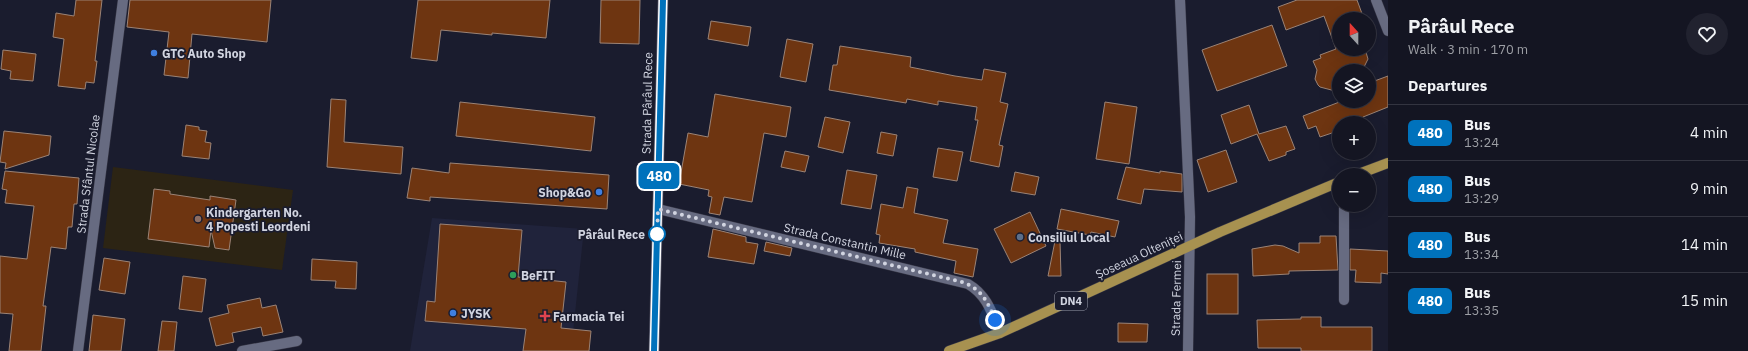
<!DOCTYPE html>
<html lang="en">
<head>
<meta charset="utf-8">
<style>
  :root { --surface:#141522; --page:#21222f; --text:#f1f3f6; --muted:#9d9fa5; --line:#333440 }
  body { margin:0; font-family:"IBM Plex Sans",sans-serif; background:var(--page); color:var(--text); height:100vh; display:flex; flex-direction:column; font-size:15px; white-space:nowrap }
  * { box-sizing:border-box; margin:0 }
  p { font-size:13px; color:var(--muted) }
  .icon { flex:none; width:22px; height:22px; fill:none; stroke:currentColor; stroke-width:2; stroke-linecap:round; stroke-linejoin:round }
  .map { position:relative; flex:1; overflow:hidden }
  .panel { display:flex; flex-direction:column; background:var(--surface); width:360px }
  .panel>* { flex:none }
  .badge { padding:0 8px; border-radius:6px; font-size:14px; line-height:26px }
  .needle { width:26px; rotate:339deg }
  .buttons { position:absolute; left:1332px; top:12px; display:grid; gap:8px }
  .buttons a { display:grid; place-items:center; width:44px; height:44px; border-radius:50%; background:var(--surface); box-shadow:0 4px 16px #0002,0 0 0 1px var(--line); font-size:20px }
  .you { position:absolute; width:20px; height:20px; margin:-10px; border:3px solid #fff; border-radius:50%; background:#1a73e8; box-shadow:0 0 0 6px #1a73e833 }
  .map>.badge { position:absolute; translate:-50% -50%; box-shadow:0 0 0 2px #fff }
  h2 { padding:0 20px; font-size:15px; line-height:36px }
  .round { display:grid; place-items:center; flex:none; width:42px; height:42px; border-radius:21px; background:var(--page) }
  .overview { display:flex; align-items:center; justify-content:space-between; height:68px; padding:0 20px }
  h1 { font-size:19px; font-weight:800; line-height:30px }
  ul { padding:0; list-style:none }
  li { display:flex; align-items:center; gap:12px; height:56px; padding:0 20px; border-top:1px solid var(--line) }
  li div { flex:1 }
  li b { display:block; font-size:15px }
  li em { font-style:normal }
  li .badge { min-width:44px; font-weight:700; text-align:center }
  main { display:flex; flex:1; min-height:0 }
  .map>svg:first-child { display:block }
  .built { fill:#20233b }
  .education { fill:#2c2414 }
  .building { fill:#6e3511; stroke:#9b8376 }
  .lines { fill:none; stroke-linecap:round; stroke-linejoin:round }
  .minor-casing { stroke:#373746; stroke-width:11 }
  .major-casing { stroke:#373746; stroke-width:11 }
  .minor { stroke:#676b81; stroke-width:10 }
  .major { stroke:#a79150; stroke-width:10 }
  .line-casing { stroke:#fff; stroke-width:9 }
  .line { stroke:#0072bc; stroke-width:6 }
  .walk { stroke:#d1d4e0; stroke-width:4; stroke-dasharray:0 7.2 }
  .shop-dot { fill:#3f7fe0; stroke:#1a1c2e; stroke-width:1.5 }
  .education-dot { fill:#8d6e63; stroke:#1a1c2e; stroke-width:1.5 }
  .stop-dot { fill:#fff; stroke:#0072bc; stroke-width:2 }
  .service-dot { fill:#5c6f8a; stroke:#1a1c2e; stroke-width:1.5 }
  .leisure-dot { fill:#2e9e5b; stroke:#1a1c2e; stroke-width:1.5 }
  .health-dot { fill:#e0444e; stroke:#1a1c2e; stroke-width:1.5 }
  .labels { text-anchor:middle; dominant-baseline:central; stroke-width:3.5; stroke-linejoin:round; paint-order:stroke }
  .shield { fill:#1a1c2e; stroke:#9a9dab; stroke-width:1 }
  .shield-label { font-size:11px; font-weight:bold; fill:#d1d4e0 }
  .poi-label { font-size:12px; font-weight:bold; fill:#d1d4e0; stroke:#1a1c2e; text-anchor:start }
  .street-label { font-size:12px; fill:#d1d4e0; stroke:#1a1c2e }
  .stop-label { font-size:12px; font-weight:bold; fill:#d1d4e0; stroke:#1a1c2e; text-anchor:end }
</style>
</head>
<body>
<main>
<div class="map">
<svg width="1388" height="351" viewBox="0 0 1388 351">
  <rect width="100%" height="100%" fill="#1a1c2e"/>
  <path class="built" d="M432 218 584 229 571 351H410Z"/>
  <path class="education" d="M113 167 293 190 282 270 103 248Z"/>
  <g class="building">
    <path d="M76 0H102L95 61H97L94 83 86 82 85 89 58 86 64 39 53 37 56 13 74 16Z"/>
    <path d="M130 0H271L267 42 192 34 188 78 164 75 169 32 127 27Z"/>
    <path d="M418 0H550L546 38 492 33V35L441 30 437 61 411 58Z"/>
    <path d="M601 0H640L639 44 600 43Z"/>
    <path d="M1297 0H1357L1364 19H1339V49H1365L1368 59 1362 71H1339V92L1320 87 1318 85 1315 79 1317 70 1313 61 1321 58 1320 55 1336 49 1324 16 1286 30 1278 7Z"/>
    <path d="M711 21 751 27 748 46 708 39Z"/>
    <path d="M1272 25 1287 66 1217 91 1202 50Z"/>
    <path d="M787 39 813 44 806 82 780 77Z"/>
    <path d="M840 46 911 57 910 67 955 76 982 80 984 69 1006 73 1000 102 1008 104 999 145 1003 146 999 167 970 161 978 120H975L977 107 938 101V105L907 99 906 103 829 90 833 65H837Z"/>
    <path d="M3 50 36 54 33 81 10 79 11 71 1 69Z"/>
    <path d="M1388 76V107L1363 117 1365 123H1339V137L1332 133 1320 137 1316 126 1308 129 1303 116 1342 101H1369V83Z"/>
    <path d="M715 94 791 107 786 137 764 133 752 202 724 197 720 215 709 213 712 197 708 196 709 190 679 184 688 133 708 137Z"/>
    <path d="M331 99 346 100 344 142 403 147 401 174 327 167Z"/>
    <path d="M460 102 595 117 591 151 456 136Z"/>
    <path d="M1105 102 1137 107 1129 164 1096 159Z"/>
    <path d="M1249 105 1259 134 1286 126 1295 149 1286 152V155L1269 161 1257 134 1231 144 1221 115Z"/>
    <path d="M825 117 850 122 843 153 818 147Z"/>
    <path d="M186 125 199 127V130L207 131 205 142 211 143 209 159 182 156Z"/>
    <path d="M4 131 51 136 49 155 5 169 6 163 0 162Z"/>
    <path d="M881 132 897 135 893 156 877 153Z"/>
    <path d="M938 148 963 152 957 181 933 177Z"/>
    <path d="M1226 150 1237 182 1208 192 1197 160Z"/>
    <path d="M785 151 809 156 805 172 781 167Z"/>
    <path d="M450 163 609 175 607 209 430 197V201L407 198 412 168 449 173Z"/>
    <path d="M1126 167 1160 173V171L1182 174V192L1144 189 1141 204 1117 199Z"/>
    <path d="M847 170 877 175 871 209 841 204Z"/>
    <path d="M5 171 79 178 77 204H74L72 227H68L66 249 51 247 43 306H46L41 351H9L13 314 0 313V256L27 259 34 206 5 203 7 190 2 189Z"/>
    <path d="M1015 172 1039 177 1035 195 1011 191Z"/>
    <path d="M907 187 918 189 914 213 948 220 943 243 978 249 973 277 954 273 956 261 915 252V249L879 243 880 235 876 234 881 204 903 208Z"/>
    <path d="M154 189 170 191V194L210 200V196L236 200 229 250 215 248 211 230 209 247 148 239Z"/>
    <path d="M1061 209 1119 221 1115 237 1091 232 1090 235 1057 229Z"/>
    <path d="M1030 212 1046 246 1011 263 994 229Z"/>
    <path d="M440 224 522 230 518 277 566 282 561 328 591 331 589 351H523L526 329 425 321 427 301 435 302Z"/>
    <path d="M713 229 746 237V242L758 244 754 264 708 257Z"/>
    <path d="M1320 236H1336L1338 270 1289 271V274L1253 276 1252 249 1275 245 1283 246 1299 253V243H1320Z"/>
    <path d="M1055 241H1060L1061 276H1048Z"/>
    <path d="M766 242 792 248 790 256 764 251Z"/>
    <path d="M1350 249 1388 251V274L1381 273V283L1355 282 1356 270H1350Z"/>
    <path d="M104 258 130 262 125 294 99 290Z"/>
    <path d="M312 259 357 262 356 289 335 288 336 281 311 280Z"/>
    <rect x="1207" y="274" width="31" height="40"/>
    <path d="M183 276 206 279 202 312 179 309Z"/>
    <path d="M260 298 262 308 276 305 283 332 263 336 261 327 232 333 234 342 216 346 209 318 229 313 227 305Z"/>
    <path d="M93 315 125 319 121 351H89Z"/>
    <path d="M1301 317H1321V327H1372V351H1301V348H1258L1257 320 1301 319Z"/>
    <path d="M162 321 177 322 174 351H158Z"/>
    <path d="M1118 323 1148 324 1147 342H1118Z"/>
  </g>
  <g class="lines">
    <g class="minor-casing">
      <g id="minor">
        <path d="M1180 0 1190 217 1188 351"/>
        <path d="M1376 0 1388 31"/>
        <path d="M1344 205V300"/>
        <path d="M658 209 968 284C987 295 992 313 1000 333"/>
        <path d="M78 351 123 0"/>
        <path d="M242 351 297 341"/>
        <path d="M654 351 663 0"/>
      </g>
    </g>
    <g class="major-casing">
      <g id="major">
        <path d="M1356 175 1388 163"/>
        <path d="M949 351 1000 333 1220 232 1339 182"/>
      </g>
    </g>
    <use href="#minor" class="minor"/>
    <use href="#major" class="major"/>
  </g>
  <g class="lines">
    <g class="line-casing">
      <path id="line" d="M654 351 663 0"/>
    </g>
    <use href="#line" class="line"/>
    <path class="walk" d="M657 234V238L658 209 962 282C981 288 988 302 995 320"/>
  </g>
  <g class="shop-dot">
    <circle cx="154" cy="53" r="4"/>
    <circle cx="599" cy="192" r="4"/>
    <circle cx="453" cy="313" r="4"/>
  </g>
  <circle class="education-dot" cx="198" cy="219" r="4"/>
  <circle class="stop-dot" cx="657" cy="234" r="8"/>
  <circle class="service-dot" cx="1020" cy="237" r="4"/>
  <circle class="leisure-dot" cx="513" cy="275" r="4"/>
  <path class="health-dot" d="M543 310h4v4h4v4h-4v4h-4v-4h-4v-4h4z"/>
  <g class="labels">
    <rect class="shield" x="1055" y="292" width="32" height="18" rx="3"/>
    <g class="shield-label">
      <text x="1071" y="301">DN4</text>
    </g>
    <g class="poi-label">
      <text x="162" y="53">GTC Auto Shop</text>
      <text x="591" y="192" text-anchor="end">Shop&amp;Go</text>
      <text x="206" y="212">Kindergarten No.<tspan x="206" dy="14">4 Popesti Leordeni</tspan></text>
      <text x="1028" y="237">Consiliul Local</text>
      <text x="521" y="275">BeFIT</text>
      <text x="461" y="313">JYSK</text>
      <text x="553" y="316">Farmacia Tei</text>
    </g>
    <g class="street-label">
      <text transform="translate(647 103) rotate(-89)">Strada Pârâul Rece</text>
      <text transform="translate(88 174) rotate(-83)">Strada Sfântul Nicolae</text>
      <text transform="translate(845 241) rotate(13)">Strada Constantin Mille</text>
      <text transform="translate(1139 255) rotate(-25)">Șoseaua Olteniței</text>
      <text transform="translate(1176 298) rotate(-89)">Strada Fermei</text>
    </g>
    <g class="stop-label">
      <text x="645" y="234">Pârâul Rece</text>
    </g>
  </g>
</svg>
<div class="buttons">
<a><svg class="needle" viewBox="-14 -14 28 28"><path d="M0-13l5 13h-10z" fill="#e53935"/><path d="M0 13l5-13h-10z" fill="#9d9fa5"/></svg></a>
<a><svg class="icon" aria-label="layers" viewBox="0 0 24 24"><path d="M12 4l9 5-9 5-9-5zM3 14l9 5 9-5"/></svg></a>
<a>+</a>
<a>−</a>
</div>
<div class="you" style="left:995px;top:320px"></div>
<b class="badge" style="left:659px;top:176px;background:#0072bc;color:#fff">480</b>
</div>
<section class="panel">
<div class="overview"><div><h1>Pârâul Rece</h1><p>Walk · 3 min · 170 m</p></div><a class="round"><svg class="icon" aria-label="heart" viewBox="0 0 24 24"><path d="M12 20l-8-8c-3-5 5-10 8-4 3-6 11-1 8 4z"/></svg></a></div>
<h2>Departures</h2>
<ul>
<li><span class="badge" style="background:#0072bc;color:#fff">480</span><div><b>Bus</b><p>13:24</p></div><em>4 min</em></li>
<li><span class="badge" style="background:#0072bc;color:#fff">480</span><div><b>Bus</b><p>13:29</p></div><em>9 min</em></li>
<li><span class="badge" style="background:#0072bc;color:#fff">480</span><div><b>Bus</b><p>13:34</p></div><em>14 min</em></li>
<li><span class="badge" style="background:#0072bc;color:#fff">480</span><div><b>Bus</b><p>13:35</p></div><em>15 min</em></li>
</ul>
</section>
</main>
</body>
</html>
